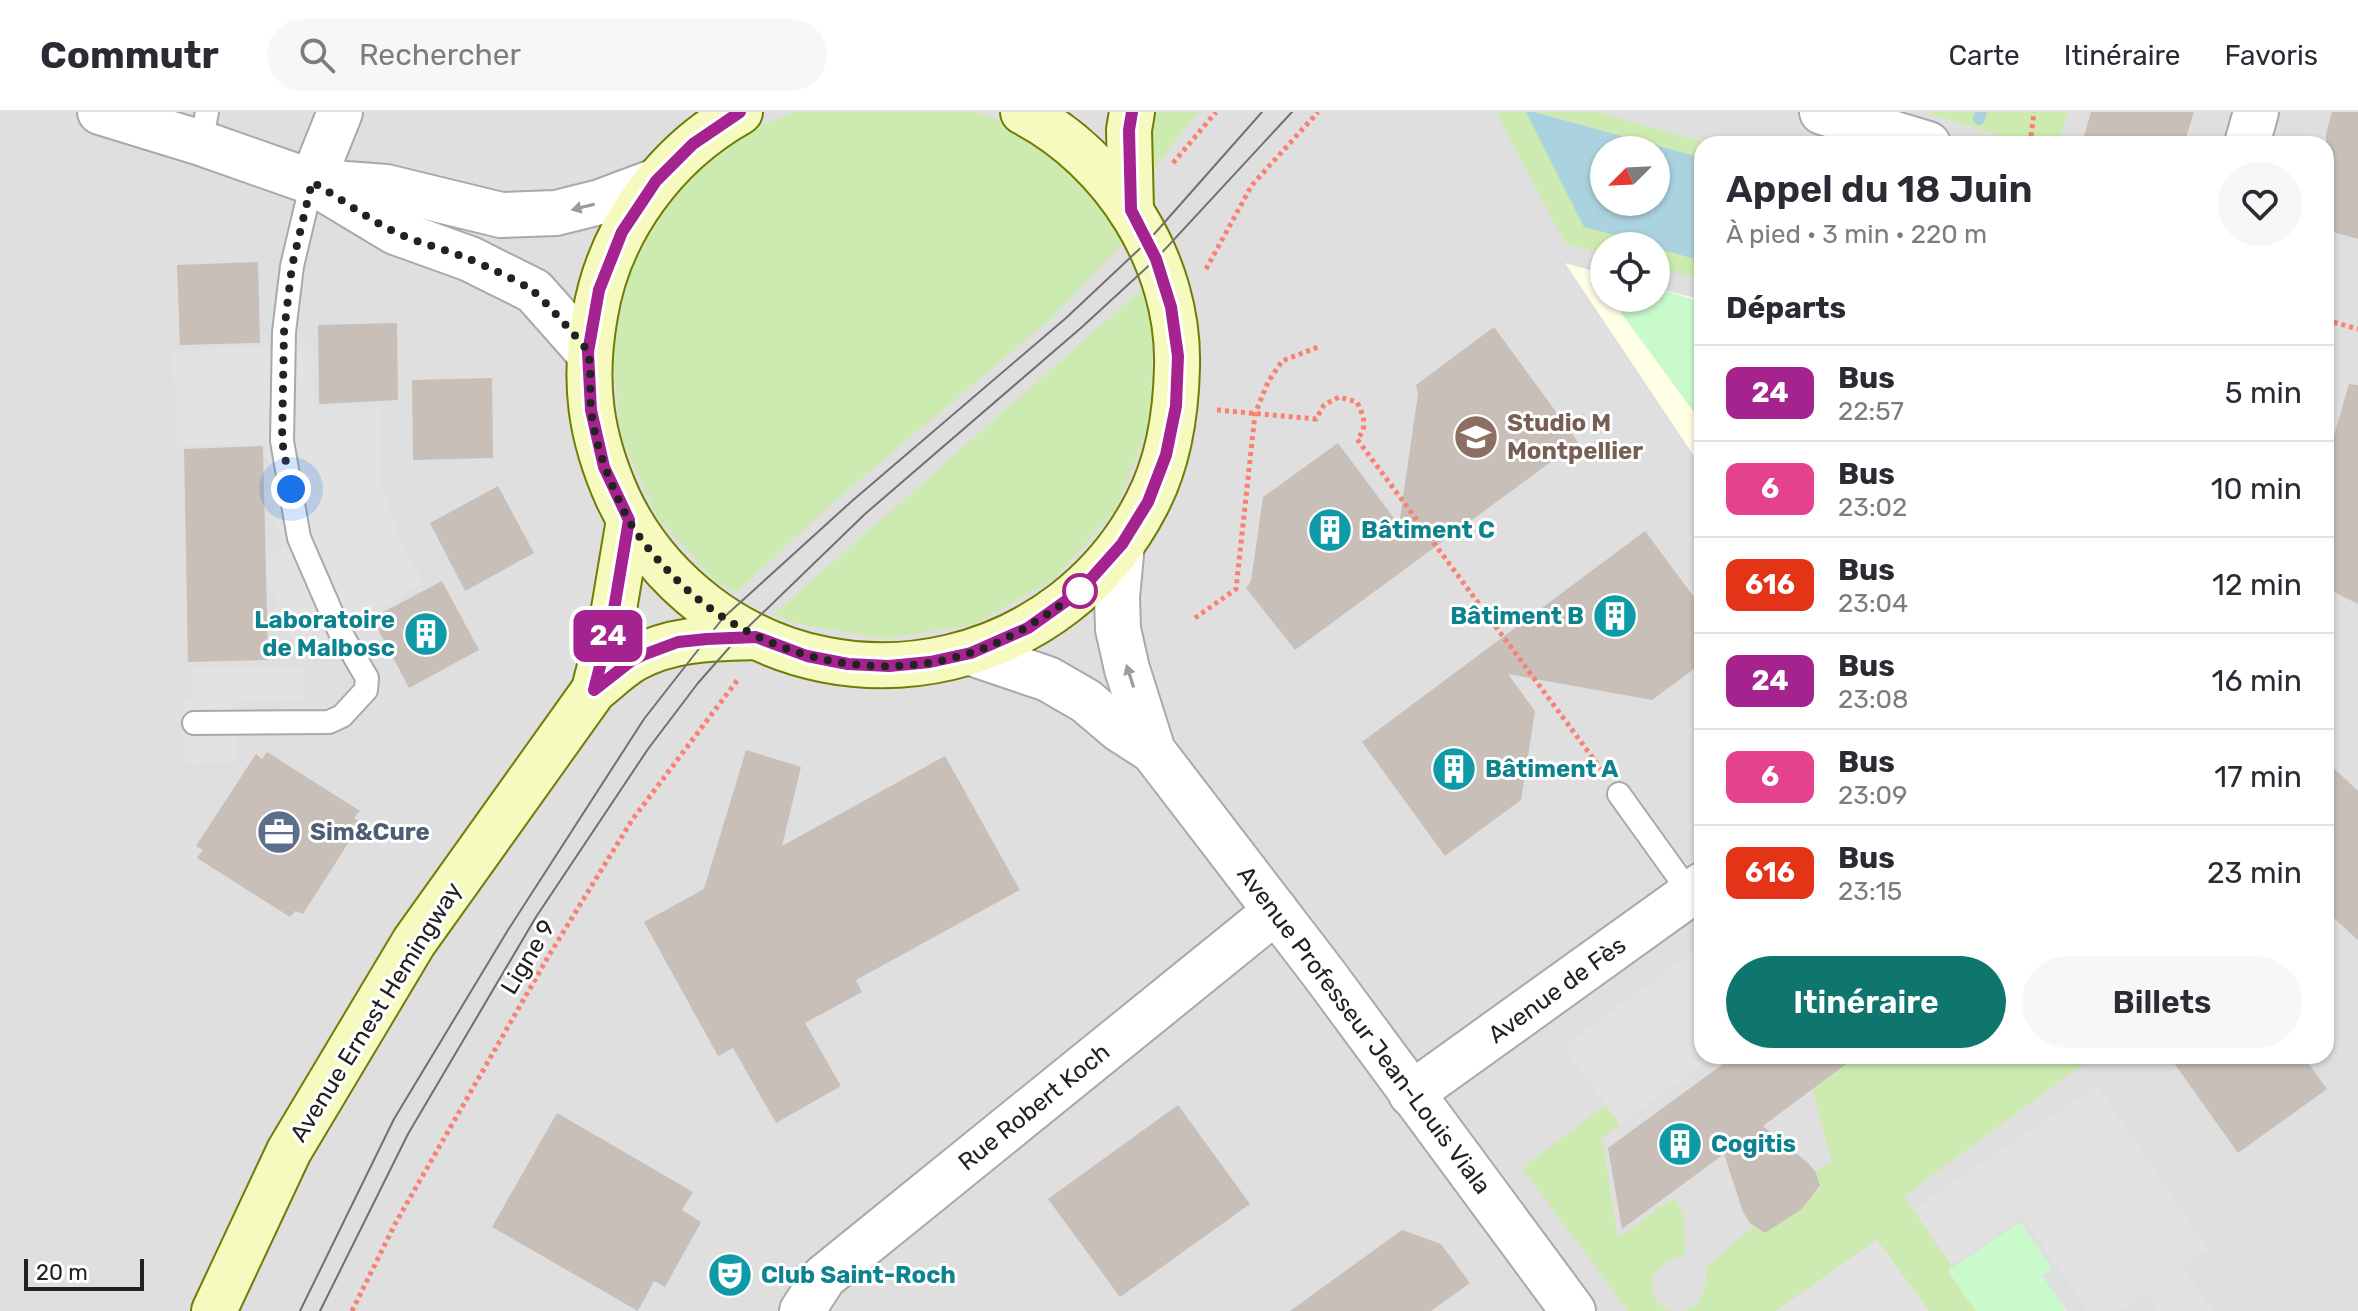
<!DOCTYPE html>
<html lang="fr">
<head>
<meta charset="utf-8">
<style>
  :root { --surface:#fff; --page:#f7f7f7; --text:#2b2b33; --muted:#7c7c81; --line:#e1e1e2; --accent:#0f766e }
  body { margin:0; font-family:Rubik,sans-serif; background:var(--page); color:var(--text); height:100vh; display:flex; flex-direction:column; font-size:30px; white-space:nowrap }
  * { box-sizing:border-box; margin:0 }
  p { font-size:26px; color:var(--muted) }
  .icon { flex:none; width:44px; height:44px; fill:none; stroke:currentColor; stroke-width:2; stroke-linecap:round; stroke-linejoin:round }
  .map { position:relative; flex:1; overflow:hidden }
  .panel { position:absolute; left:1694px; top:24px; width:640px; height:928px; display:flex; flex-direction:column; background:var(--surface); border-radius:24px; box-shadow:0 2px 6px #0004 }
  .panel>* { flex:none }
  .badge { padding:0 16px; border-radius:12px; font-size:28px; line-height:52px }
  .needle { width:52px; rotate:246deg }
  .tools { position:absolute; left:1590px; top:24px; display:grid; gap:16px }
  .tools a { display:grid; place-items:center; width:80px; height:80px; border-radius:50%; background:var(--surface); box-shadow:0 2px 6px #0004; font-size:40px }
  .scale { position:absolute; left:24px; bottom:20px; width:120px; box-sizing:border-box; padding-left:8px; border:4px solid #222; border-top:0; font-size:22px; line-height:28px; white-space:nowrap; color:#222; -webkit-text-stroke:6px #fff; paint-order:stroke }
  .you { position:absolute; width:40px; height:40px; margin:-20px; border:6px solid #fff; border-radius:50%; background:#1a73e8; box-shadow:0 0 0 12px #1a73e833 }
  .map>.badge { position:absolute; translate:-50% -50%; box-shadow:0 0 0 4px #fff }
  h2 { padding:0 32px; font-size:30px; line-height:72px }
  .round { display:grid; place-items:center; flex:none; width:84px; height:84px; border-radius:42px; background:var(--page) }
  .overview { display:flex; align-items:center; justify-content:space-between; height:136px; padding:0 32px }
  h1 { font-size:38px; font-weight:600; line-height:60px }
  .button { display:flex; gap:16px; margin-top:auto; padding:16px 32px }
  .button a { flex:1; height:92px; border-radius:48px; background:var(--accent); color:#fff; font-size:32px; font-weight:600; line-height:92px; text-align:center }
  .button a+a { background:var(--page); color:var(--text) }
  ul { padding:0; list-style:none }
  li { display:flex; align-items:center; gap:24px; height:96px; padding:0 32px; border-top:2px solid var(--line) }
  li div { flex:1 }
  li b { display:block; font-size:30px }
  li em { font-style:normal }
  li .badge { min-width:88px; font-weight:700; text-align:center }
  header { display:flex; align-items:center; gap:48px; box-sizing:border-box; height:112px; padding:0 40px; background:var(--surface); border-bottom:2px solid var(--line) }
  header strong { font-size:38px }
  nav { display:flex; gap:44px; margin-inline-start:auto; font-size:28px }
  .search { width:560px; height:72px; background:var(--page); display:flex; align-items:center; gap:20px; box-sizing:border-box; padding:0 28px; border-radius:44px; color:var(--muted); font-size:30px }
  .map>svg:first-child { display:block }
  .residential { fill:#e0dfdf; fill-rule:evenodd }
  .education { fill:#ffffe5 }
  .grass { fill:#cdebb0; fill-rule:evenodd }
  .park { fill:#c8facc }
  .parking { fill:#e2e2e2 }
  .water { fill:#aad3df; fill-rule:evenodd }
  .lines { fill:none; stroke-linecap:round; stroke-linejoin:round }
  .stream { stroke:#aad3df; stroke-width:12 }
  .building { fill:#c7bfb8 }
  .lane-casing { stroke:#a9a9a9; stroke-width:26 }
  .street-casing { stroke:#a9a9a9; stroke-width:48 }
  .secondary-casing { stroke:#707d05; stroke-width:48 }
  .path { stroke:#fa8072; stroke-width:5; stroke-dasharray:4 4; stroke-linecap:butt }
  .lane { stroke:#fff; stroke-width:22 }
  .street { stroke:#fff; stroke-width:44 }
  .secondary { stroke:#f7fabf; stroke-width:44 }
  .tram { stroke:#707070; stroke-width:2 }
  .oneway { fill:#9c9c9c }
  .line-casing { stroke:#fff; stroke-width:18 }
  .line { stroke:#a4238f; stroke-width:12 }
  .walk { stroke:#222; stroke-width:8; stroke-dasharray:0 14.4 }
  .stop-dot { fill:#fff; stroke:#a4238f; stroke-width:4 }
  .labels { text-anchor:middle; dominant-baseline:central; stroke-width:6; stroke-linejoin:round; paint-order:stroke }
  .education-label { font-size:24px; font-weight:bold; fill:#785e54; stroke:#fff; text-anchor:start }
  .culture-label { font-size:24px; font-weight:bold; fill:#0d838f; stroke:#fff; text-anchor:start }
  .service-label { font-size:24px; font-weight:bold; fill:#4e5e75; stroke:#fff; text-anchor:start }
  .street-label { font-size:24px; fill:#222; stroke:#fff }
</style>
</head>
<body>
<header>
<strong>Commutr</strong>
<div class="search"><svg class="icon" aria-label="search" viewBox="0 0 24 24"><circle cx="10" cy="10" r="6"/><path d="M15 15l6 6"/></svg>Rechercher</div>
<nav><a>Carte</a><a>Itinéraire</a><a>Favoris</a></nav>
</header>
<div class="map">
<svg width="2358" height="1199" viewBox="0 0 2358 1199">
  <rect width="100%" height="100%" fill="#f2efe9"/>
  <path class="residential" d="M0 0H2358V1199H0ZM1702 32H2326V944H1702ZM1604 38H1656V90H1604ZM1604 134H1656V186H1604Z"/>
  <path class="education" d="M1565 151 1604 162V186H1656V176L1702 188V356Z"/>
  <g class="grass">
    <path d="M794 0H973L997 7 1069 56 1125 130 1047 210 835 389 737 480 716 470 657 405 621 324 612 237 631 152 677 77 743 20Z"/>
    <path d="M1150 0H1198L1151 60Z"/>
    <path d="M1496 0H1598L1709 32H1702V168L1656 156V134H1604V142L1565 131ZM1604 38H1656V90H1604Z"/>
    <path d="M1924 0H2068L2058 32H2025Z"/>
    <path d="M1143 176 1153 218 1150 310 1116 397 1055 466 975 512 884 527 794 511 773 503Z"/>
    <path d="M1857 944H2094L1904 1084 1951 1152 1948 1160 1976 1199H1929L1877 1128 1776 1199H1685C1705 1192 1706 1175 1706 1156L1755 1113 1766 1121 1801 1097 1820 1073 1815 1059 1832 1051 1812 977Z"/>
    <path d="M1605 993 1620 1013 1602 1026 1618 1126 1674 1085 1683 1102 1685 1143C1676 1146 1662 1151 1656 1160 1647 1174 1656 1195 1671 1199H1628L1522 1056Z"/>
  </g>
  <g class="park">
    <path d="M1656 176 1702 190V311L1613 190 1619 186H1656Z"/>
    <path d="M2020 1110 2052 1157 2042 1164 2067 1199H1976L1948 1159Z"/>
  </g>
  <g class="parking">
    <path d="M311 232 314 295 382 296 380 366 400 426 424 471 299 541 258 447 283 436 272 393 267 331 178 334 172 240Z"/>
    <path d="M303 555 304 587 235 588 236 650 185 651 183 588 193 587 192 557Z"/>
    <path d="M1702 833V944H1714L1620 1013 1563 935Z"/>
    <path d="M2097 973 2208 1137 2182 1154 2213 1199H2158L2146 1181 2119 1199H2088L2022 1103 1951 1152 1913 1098Z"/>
    <path d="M1877 1128 1929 1199H1776Z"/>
  </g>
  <path class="water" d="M1526 0H1534L1702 46V149L1656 136V134L1584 115ZM1604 38H1656V90H1604Z"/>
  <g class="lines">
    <path class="stream" d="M1979 7 1981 0"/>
  </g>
  <g class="building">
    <path d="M2091 0H2194L2184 32H2082Z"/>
    <path d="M2332 0H2358V127L2326 118V22Z"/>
    <path d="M258 150 260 231 180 233 177 153Z"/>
    <path d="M397 211 398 288 319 292 318 213Z"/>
    <path d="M1494 215 1578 330 1295 538 1246 476 1251 469 1263 385 1338 331 1399 413 1418 282 1416 273Z"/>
    <path d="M492 266 493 346 413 348 412 268Z"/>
    <path d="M2349 272 2358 273V492L2326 476V351Z"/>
    <path d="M263 334 268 548 188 550 184 337Z"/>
    <path d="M498 374 534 441 465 479 430 411Z"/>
    <path d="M1645 419 1702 496V551L1652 588 1508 562 1535 599 1521 688 1445 744 1362 630Z"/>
    <path d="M442 469 479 538 409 576 372 506Z"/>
    <path d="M746 638 801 655 782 734 945 644 1020 778 856 868 862 880 805 911 841 974 776 1011 733 936 718 944 644 810 704 777Z"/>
    <path d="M267 640 360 699 354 706 361 711 303 802 295 799 290 805 197 746 203 738 196 734 256 642 262 647Z"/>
    <path d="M2326 649 2358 679V828L2326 799Z"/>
    <path d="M1734 944H1857L1763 1014 1808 1051 1815 1059 1820 1073 1802 1097 1765 1121 1750 1111 1743 1100 1724 1042 1622 1117 1608 1036Z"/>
    <path d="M2169 944H2303L2327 977 2238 1041Z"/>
    <path d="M1178 993 1250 1092 1120 1185 1048 1087Z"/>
    <path d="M557 1001 693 1080 682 1098 701 1110 665 1175 654 1169 638 1199 492 1115Z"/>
    <path d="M1402 1118 1441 1132 1470 1171 1431 1199H1290Z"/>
  </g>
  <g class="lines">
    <g class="lane-casing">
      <g id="lane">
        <path d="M201 31 207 0"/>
        <path d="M194 611 329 610 342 604 366 578 367 566 339 518 299 426 282 329 284 220 292 154 312 70"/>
        <path d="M1619 682 1690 781"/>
      </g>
    </g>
    <g class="street-casing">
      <g id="street">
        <path d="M100 0 201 31 312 70 395 120 470 147 534 179 588 240"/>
        <path d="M1822 0 1928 32"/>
        <path d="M2247 32 2256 0"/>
        <path d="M312 70 340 0"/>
        <path d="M319 70 386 75 501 103 556 101 600 90 656 69"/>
        <path d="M1122 432 1117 485 1118 517 1127 557 1153 639 1324 862 1573 1199"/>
        <path d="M971 541 1048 567 1086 589 1119 617 1153 639"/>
        <path d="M1411 982 1702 773"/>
        <path d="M802 1199 824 1165 1276 799"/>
      </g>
    </g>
    <g class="secondary-casing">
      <g id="secondary">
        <path d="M740 0C665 42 609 118 595 203 583 270 590 324 618 386 638 429 668 465 706 494 852 605 1064 554 1147 391 1169 349 1176 302 1177 255 1180 151 1114 47 1023 0"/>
        <path d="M1131 98 1129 18 1132 0"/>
        <path d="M594 578 613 503 629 408"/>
        <path d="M214 1199 289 1039 414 830 594 578C607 568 620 555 634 547 671 526 714 526 756 525"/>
      </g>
    </g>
    <g class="path">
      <path d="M2030 32 2034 0"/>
      <path d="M1173 51 1216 0"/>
      <path d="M1206 157 1252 73 1318 0"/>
      <path d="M2326 208 2358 217"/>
      <path d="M1217 298 1316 307 1324 293 1339 285 1357 290C1363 303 1369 315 1357 327L1601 657"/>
      <path d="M1195 506 1236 477 1255 302 1268 270 1282 249 1318 235"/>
      <path d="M352 1199 395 1112 548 845 632 708 739 566"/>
    </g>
    <use href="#lane" class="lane"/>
    <use href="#street" class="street"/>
    <use href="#secondary" class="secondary"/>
    <g class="tram">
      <path d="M300 1199 394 1007 508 818 644 607 723 506 852 389 1066 206 1148 129 1262 0"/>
      <path d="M320 1199 408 1022 536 805 648 637 698 571 744 519 865 402 1082 215 1156 147 1292 0"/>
    </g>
  </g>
  <defs><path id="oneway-solid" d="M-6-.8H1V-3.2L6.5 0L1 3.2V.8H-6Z" transform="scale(2)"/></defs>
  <g class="oneway">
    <use href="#oneway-solid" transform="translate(583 95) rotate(166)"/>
    <use href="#oneway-solid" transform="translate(1130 564) rotate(-108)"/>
  </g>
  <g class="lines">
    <g class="line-casing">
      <path id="line" d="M740 0 693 32 656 69 622 120 599 178 588 240 591 298 604 355 629 408 613 503 594 578 631 549 643 543 678 530 707 527 756 525 807 544 848 552 889 554 930 550 971 541 1028 516 1080 479 1122 432 1148 390 1166 343 1176 294 1178 244 1171 195 1156 147 1131 98 1129 18 1132 0"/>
    </g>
    <use href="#line" class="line"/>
    <path class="walk" d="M291 377 282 329 284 220 292 154 312 70C340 86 366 106 395 120 418 131 445 137 469 147 484 153 521 170 533 179 543 187 579 227 586 237 593 248 589 282 591 297 595 335 610 371 627 405 638 426 655 445 671 462 746 541 866 575 970 541 1011 528 1046 504 1080 479"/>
  </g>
  <defs>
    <g id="university-disc" transform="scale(2.3)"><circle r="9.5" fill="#8d6e63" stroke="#fff"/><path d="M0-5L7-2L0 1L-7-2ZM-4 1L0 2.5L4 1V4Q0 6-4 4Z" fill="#fff"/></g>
    <g id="building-disc" transform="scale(2.3)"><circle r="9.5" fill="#0f9aa8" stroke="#fff"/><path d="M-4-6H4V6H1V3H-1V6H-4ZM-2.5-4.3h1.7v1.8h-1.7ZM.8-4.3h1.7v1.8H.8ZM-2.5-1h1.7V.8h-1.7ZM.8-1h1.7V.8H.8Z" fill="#fff"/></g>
    <g id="office-disc" transform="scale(2.3)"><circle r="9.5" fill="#5c6f8a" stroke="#fff"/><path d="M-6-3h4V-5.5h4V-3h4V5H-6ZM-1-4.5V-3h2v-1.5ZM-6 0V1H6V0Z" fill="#fff"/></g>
    <g id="theatre-disc" transform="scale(2.3)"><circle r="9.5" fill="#0f9aa8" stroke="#fff"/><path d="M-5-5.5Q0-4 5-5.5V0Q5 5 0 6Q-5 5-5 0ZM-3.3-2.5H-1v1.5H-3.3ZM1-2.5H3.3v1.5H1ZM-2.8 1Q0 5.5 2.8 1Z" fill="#fff"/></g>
  </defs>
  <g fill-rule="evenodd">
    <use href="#university-disc" x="1476" y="325"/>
    <use href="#building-disc" x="1330" y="418"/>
    <use href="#building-disc" x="1615" y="504"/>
    <use href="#building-disc" x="426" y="522"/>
    <use href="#building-disc" x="1454" y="657"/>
    <use href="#office-disc" x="279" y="720"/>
    <use href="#building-disc" x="1680" y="1032"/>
    <use href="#theatre-disc" x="730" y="1163"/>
  </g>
  <circle class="stop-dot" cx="1080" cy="479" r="16"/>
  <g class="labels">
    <g class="education-label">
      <text x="1507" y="311">Studio M<tspan x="1507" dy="28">Montpellier</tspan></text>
    </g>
    <g class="culture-label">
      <text x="1361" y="418">Bâtiment C</text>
      <text x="1584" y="504" text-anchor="end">Bâtiment B</text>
      <text x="395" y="508" text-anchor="end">Laboratoire<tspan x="395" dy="28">de Malbosc</tspan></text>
      <text x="1485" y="657">Bâtiment A</text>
      <text x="1711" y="1032">Cogitis</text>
      <text x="761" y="1163">Club Saint-Roch</text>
    </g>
    <g class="service-label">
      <text x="310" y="720">Sim&amp;Cure</text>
    </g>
    <g class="street-label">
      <text transform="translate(528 845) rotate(-59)">Ligne 9</text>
      <text transform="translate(1557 878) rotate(-36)">Avenue de Fès</text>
      <text transform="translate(376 900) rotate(-58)">Avenue Ernest Hemingway</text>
      <text transform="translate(1364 918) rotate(53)">Avenue Professeur Jean-Louis Viala</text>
      <text transform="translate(1034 995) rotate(-39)">Rue Robert Koch</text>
    </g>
  </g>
</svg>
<div class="tools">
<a><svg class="needle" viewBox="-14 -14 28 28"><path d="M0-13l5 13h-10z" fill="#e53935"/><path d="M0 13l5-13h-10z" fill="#7c7c81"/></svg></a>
<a><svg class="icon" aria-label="locate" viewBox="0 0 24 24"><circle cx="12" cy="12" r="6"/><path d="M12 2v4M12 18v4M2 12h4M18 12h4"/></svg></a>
</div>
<div class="scale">20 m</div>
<div class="you" style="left:291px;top:377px"></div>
<b class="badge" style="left:608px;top:524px;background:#a4238f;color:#fff">24</b>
<section class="panel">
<div class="overview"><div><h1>Appel du 18 Juin</h1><p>À pied · 3 min · 220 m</p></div><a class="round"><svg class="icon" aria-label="heart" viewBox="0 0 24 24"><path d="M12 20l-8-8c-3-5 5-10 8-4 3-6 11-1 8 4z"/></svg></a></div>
<h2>Départs</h2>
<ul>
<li><span class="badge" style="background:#a4238f;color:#fff">24</span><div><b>Bus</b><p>22:57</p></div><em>5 min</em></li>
<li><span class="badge" style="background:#e6418e;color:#fff">6</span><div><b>Bus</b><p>23:02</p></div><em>10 min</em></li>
<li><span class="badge" style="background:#e43417;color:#fff">616</span><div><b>Bus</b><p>23:04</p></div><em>12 min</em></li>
<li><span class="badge" style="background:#a4238f;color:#fff">24</span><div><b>Bus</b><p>23:08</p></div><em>16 min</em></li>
<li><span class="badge" style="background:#e6418e;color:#fff">6</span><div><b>Bus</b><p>23:09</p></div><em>17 min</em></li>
<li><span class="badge" style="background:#e43417;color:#fff">616</span><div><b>Bus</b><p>23:15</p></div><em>23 min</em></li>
</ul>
<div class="button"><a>Itinéraire</a><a>Billets</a></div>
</section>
</div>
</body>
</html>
